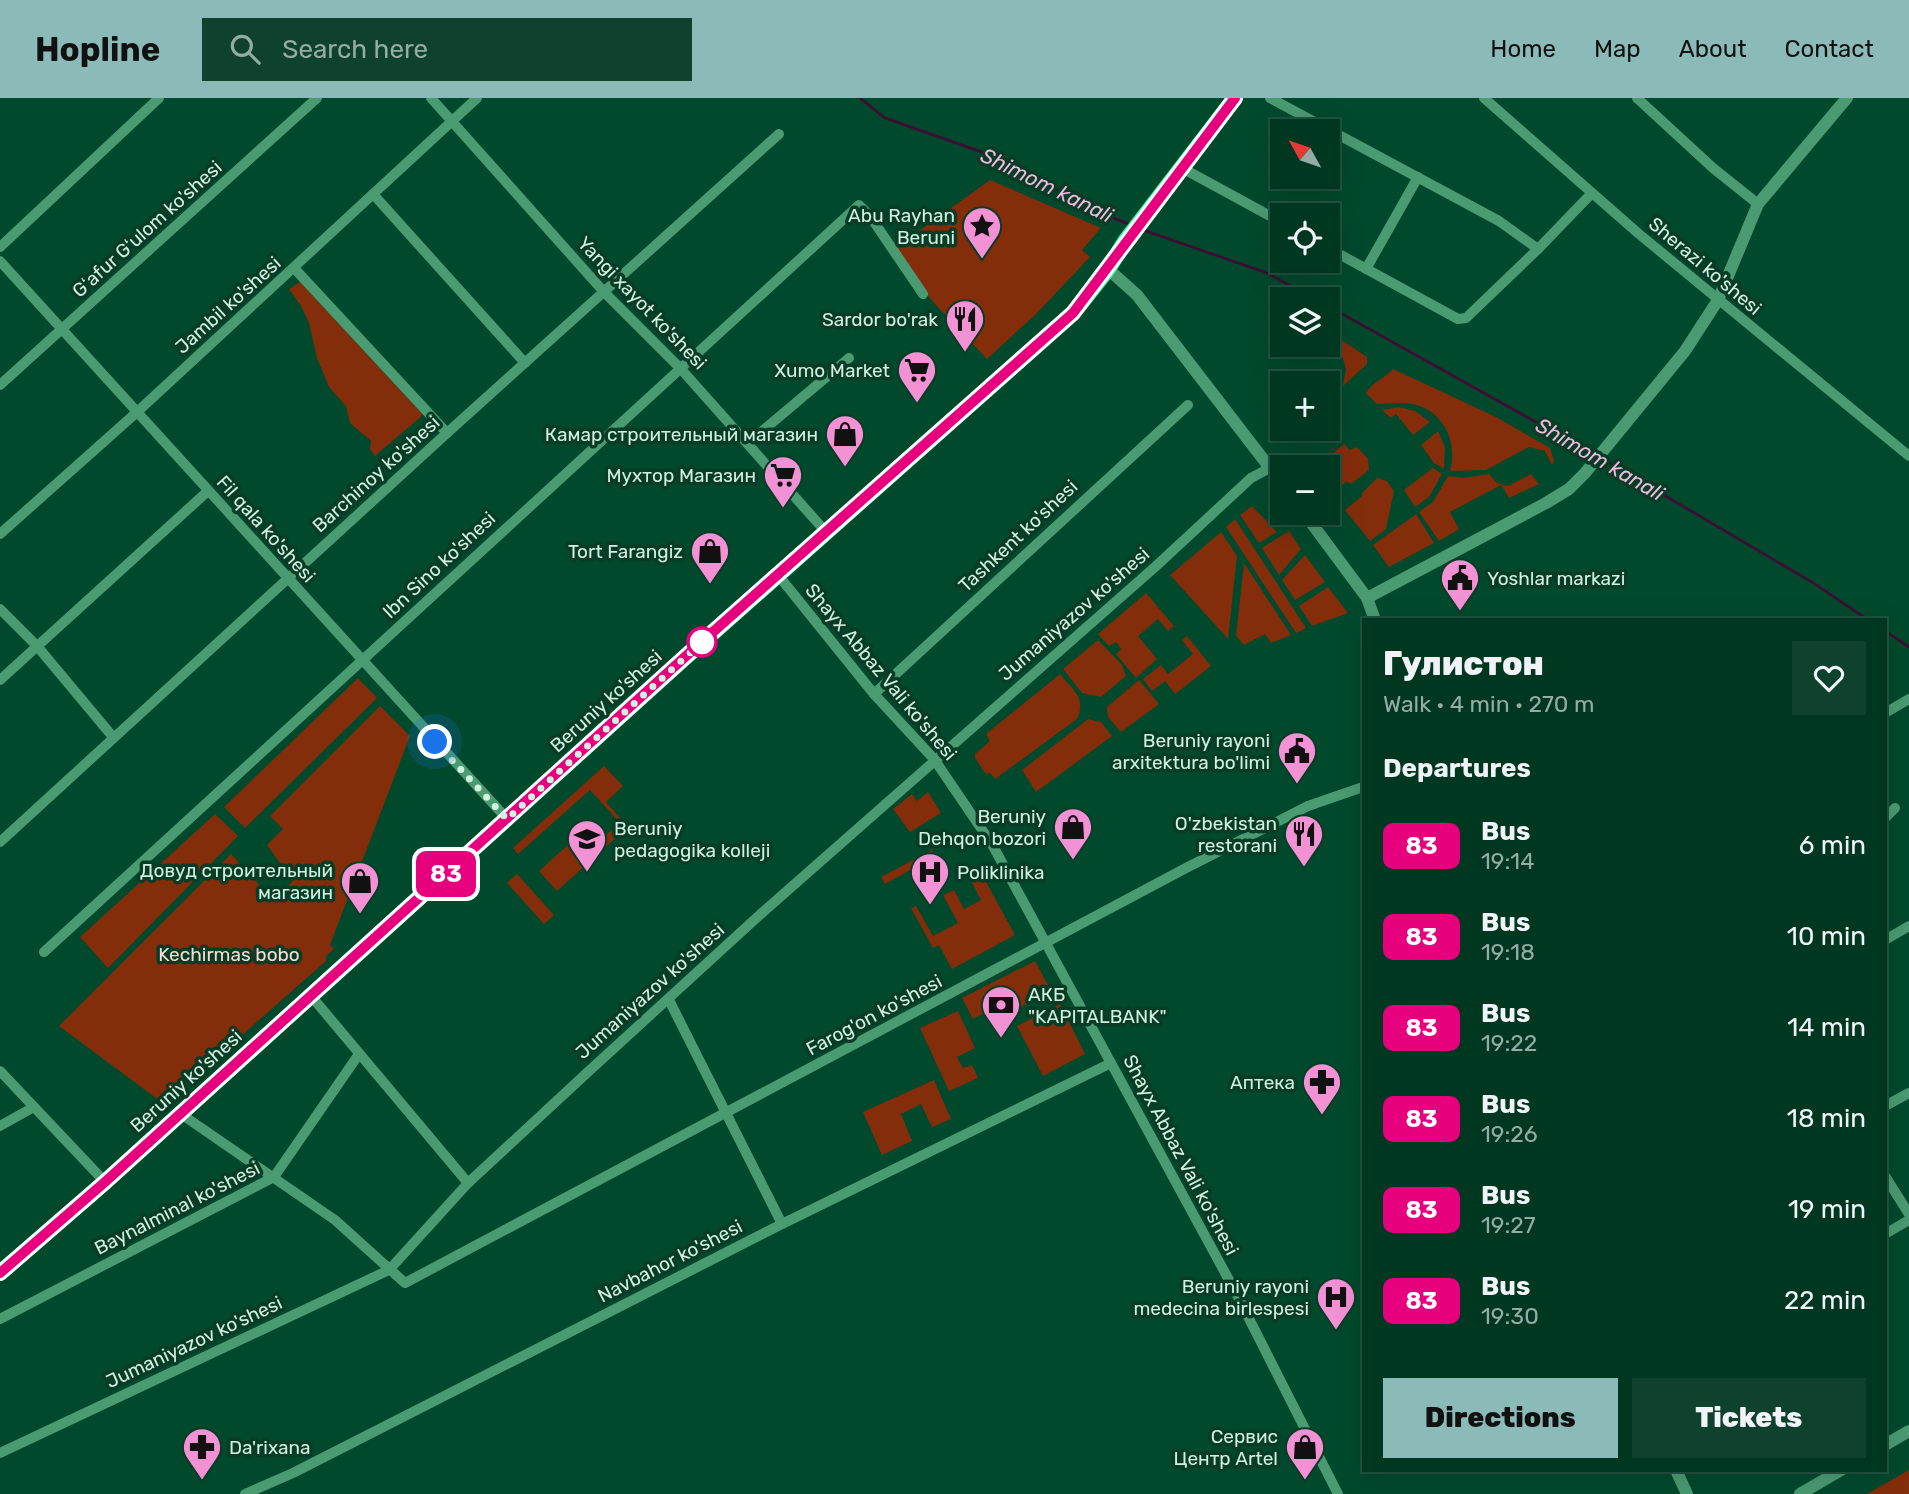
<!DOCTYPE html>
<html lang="en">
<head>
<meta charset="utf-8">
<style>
  :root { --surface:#003721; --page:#0e422e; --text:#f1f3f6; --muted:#95aca5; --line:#22513f; --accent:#8bbbb9 }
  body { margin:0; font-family:Rubik,sans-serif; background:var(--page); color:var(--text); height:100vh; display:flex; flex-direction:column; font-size:26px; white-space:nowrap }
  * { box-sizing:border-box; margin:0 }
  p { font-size:23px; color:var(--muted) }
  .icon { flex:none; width:38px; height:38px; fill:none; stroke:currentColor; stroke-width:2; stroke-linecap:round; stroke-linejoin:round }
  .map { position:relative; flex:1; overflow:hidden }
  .drawer { position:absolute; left:1362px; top:520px; width:525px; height:854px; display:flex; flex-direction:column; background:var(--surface); border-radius:0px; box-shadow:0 7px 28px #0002,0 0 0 2px var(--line) }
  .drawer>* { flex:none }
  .badge { padding:0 14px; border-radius:10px; font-size:24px; line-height:46px }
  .needle { width:46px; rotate:310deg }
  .tools { position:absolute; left:1270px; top:21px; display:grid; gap:14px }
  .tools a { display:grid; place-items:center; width:70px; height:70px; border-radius:0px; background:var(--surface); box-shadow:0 7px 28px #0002,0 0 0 2px var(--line); font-size:35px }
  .you { position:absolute; width:35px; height:35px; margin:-18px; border:5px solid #fff; border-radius:50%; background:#1a73e8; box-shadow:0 0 0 10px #1a73e833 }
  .map>.badge { position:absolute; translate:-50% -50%; box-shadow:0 0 0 4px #fff }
  h2 { padding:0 21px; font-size:26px; line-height:63px }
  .round { display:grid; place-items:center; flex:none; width:74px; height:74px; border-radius:0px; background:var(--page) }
  .summary { display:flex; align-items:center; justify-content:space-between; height:119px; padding:0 21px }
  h1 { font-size:33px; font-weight:800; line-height:52px }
  .button { display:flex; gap:14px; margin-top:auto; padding:14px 21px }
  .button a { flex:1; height:80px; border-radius:0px; background:var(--accent); color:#111; font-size:28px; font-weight:800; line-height:80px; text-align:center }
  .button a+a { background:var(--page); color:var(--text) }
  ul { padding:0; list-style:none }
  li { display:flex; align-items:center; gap:21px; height:91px; padding:0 21px }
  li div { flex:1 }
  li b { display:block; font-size:26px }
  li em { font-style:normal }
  li .badge { min-width:77px; font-weight:700; text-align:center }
  header { display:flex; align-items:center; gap:42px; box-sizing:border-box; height:98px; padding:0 35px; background:var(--accent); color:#111 }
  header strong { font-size:33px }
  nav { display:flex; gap:38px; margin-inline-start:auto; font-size:24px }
  .search { width:490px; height:63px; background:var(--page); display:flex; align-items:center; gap:18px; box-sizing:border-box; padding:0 24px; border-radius:0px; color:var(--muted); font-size:26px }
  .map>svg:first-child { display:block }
  .green { fill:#842d0a }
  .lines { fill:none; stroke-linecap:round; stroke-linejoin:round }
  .stream { stroke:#410934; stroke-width:2.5 }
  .minor { stroke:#4a9a72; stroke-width:10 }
  .tertiary { stroke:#4a9a72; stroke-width:12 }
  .primary { stroke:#28f7a4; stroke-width:16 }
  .line-casing { stroke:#fff; stroke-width:16 }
  .line { stroke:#e6007e; stroke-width:10 }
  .walk { stroke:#d1f0dd; stroke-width:7; stroke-dasharray:0 12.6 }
  .stop-dot { fill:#fff; stroke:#e6007e; stroke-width:3.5 }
  .labels { text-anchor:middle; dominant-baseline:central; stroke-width:7; stroke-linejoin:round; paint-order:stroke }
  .poi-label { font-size:19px; fill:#d1f0dd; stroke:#093c26; text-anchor:end }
  .street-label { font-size:19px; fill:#d1f0dd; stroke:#093c26 }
  .park-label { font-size:19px; fill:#fbdad0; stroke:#093c26 }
  .water-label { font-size:21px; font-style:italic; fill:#f0b9dd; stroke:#093c26 }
</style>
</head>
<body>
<header>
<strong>Hopline</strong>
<div class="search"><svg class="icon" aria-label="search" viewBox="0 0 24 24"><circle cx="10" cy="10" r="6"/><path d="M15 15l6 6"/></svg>Search here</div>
<nav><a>Home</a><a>Map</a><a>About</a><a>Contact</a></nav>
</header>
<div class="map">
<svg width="1909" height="1396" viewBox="0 0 1909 1396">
  <rect width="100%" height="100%" fill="#00492c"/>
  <g class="green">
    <path d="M990 82 1101 130 1082 152 1090 159 1037 215 987 261 932 203 894 151Z"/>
    <path d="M300 184 423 317 375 358 370 351 371 343 350 325 346 308 329 289 317 260 309 225 301 208 289 191Z"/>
    <path d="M1343 243 1367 259V266L1343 288 1346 271 1339 248Z"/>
    <path d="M1393 271 1496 319 1550 350 1554 363 1552 367 1545 353 1529 349 1486 372 1450 373C1459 341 1440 307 1405 305 1396 304 1386 306 1377 306L1366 295C1372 284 1384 281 1393 271Z"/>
    <path d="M1399 309 1415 313 1430 324 1413 337 1396 316 1391 320 1382 312Z"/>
    <path d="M1438 333 1445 349 1444 371 1434 365 1421 347Z"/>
    <path d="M1344 346 1350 352 1357 349 1368 361 1369 372 1351 386 1347 383 1332 396 1328 391V369H1317Z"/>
    <path d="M1433 370 1442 376 1429 399 1415 409 1404 392Z"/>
    <path d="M1489 376 1497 385 1508 388 1531 376 1539 386 1509 400 1501 387 1450 414 1459 431 1439 443 1419 414 1433 404 1448 378 1464 380Z"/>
    <path d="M1377 380 1387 383 1394 393 1386 431 1370 443 1345 412 1362 398V395Z"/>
    <path d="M1252 408 1277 434 1259 445 1240 417Z"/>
    <path d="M1416 416 1434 445 1389 469 1373 447Z"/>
    <path d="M1235 421 1306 530 1296 535 1226 429Z"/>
    <path d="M1289 433 1301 451 1279 477 1262 450Z"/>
    <path d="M1221 434 1237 458 1228 541 1170 477Z"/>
    <path d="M1305 457 1325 484 1295 502 1282 482Z"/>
    <path d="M1244 465 1291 537 1271 545 1265 536 1244 547 1236 538Z"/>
    <path d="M1328 489 1348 515 1312 528 1299 508Z"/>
    <path d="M1146 495 1174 528 1168 533 1158 521 1138 538 1157 561 1136 580 1116 556 1121 551 1116 544 1109 548 1098 536Z"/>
    <path d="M1187 538 1211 568 1175 596 1165 583 1152 593 1143 581 1161 567 1168 576 1193 556 1182 542Z"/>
    <path d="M1098 542 1122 567 1126 578 1101 599 1082 595 1063 571Z"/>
    <path d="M1060 576C1072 591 1087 600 1077 621L995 681 990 675 986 676 975 660V656L990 643 986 636Z"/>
    <path d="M358 580 377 600 245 730 224 709Z"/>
    <path d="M1139 582 1159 606 1121 634 1108 619 1107 609Z"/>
    <path d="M380 608 410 638 330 847 334 851 326 858V863L164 1006 59 928 231 756 273 802 293 783 267 747 283 731 270 718Z"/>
    <path d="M1088 621 1101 624 1112 638 1036 694 1022 672Z"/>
    <path d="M604 668 623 688 606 704 628 729 557 793 539 773 579 737 591 750 620 725 590 692 518 756 513 750Z"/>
    <path d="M928 694 941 715 910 734 893 711 912 696 917 703Z"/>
    <path d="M215 716 238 738 108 870 80 839Z"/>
    <path d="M932 752 942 770 931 776 925 764 885 786 881 779Z"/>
    <path d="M979 771 1015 837 952 871 939 847 933 850 911 810 916 808 933 838 958 825 943 797 954 792 964 811 981 802 968 777Z"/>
    <path d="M517 776 554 817 544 826 507 785Z"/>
    <path d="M1035 863 1048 887 1038 893 1040 899 1007 916 1001 906 973 921 962 900Z"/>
    <path d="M1060 906 1085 956 1043 978 1017 928Z"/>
    <path d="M958 913 975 950 957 959 963 970 972 967 978 980 949 993 920 930Z"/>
    <path d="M934 982 951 1021 932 1029 921 1006 901 1016 912 1043 882 1057 863 1014Z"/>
    <path d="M1909 1372V1396H1867Z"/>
  </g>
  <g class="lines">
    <g class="stream">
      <path d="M860 0 885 20 996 59 1096 113 1131 127"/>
      <path d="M1143 132 1267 175 1315 201"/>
      <path d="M1328 208 1595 357"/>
      <path d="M1601 360 1815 486 1868 522"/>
      <path d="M1885 533 1909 549"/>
    </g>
    <g class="minor">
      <path d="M431 0 604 194 680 270 826 434"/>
      <path d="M1270 0 1499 123 1538 151"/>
      <path d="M1484 0 1639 136 1909 358"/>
      <path d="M1637 0 1713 70 1758 106"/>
      <path d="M1182 70 1283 125"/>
      <path d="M373 96 525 265"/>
      <path d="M0 149 159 0"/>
      <path d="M1328 150 1458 221 1466 220 1538 151 1592 95"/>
      <path d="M0 163 507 721"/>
      <path d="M294 170 447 335"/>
      <path d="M1366 171 1418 79"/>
      <path d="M0 287 317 0"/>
      <path d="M748 345 849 260"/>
      <path d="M0 436 136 315 477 0"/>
      <path d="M778 477 874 596 934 661 993 748 1235 1193 1338 1396"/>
      <path d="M0 511 37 548 113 639"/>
      <path d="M0 582 208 393"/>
      <path d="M874 596 1188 307"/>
      <path d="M1885 615 1909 601"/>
      <path d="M1885 720 1895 710"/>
      <path d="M0 744 447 335 779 36"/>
      <path d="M1885 842 1909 828"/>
      <path d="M44 854 859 107 870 118 923 196"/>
      <path d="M312 899 468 1085"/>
      <path d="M669 902 782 1126"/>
      <path d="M0 973 105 1084"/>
      <path d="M1885 1008 1909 995"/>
      <path d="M181 1016 335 1122 405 1185 1186 770 1308 708 1363 689"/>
      <path d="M0 1028 34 1009"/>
      <path d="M1885 1078 1909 1116"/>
      <path d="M1885 1136 1909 1122"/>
      <path d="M0 1221 274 1079 359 956"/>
      <path d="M0 1355 389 1172 468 1085 589 973 763 814 1155 469 1251 380 1270 370"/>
      <path d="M245 1396 293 1375 782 1126 1111 965"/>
    </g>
    <g class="tertiary">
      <path d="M1108 171 1137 197 1283 387"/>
      <path d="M1304 415 1367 500 1375 522"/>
      <path d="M1367 500 1546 405 1569 391 1585 375 1685 253 1718 202 1758 106 1847 0"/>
      <path d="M1885 1347 1909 1333"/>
      <path d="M1676 1372 1687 1396"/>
      <path d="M1800 1396 1841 1372"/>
    </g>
    <path class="primary" d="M0 1175 105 1084 680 564 1073 215 1108 171 1126 142 1235 0"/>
  </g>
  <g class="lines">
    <g class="line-casing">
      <path id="line" d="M0 1175 105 1084 696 549 1073 215 1235 0"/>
    </g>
    <use href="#line" class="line"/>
    <path class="walk" d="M435 644 507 721 702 544"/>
  </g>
  <defs>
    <g id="sight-pin" transform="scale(2.0125)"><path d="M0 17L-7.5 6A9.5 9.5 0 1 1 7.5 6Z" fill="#f391d5" stroke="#093c26"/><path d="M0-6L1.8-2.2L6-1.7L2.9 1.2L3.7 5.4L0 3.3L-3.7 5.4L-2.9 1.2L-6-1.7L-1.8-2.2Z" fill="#111"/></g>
    <g id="restaurant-pin" transform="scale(2.0125)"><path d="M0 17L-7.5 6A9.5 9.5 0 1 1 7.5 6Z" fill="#f391d5" stroke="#093c26"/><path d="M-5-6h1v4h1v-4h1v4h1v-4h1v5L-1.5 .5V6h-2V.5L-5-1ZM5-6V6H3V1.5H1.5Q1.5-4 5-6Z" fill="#111"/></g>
    <g id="supermarket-pin" transform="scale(2.0125)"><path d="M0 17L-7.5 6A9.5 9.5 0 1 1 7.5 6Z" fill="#f391d5" stroke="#093c26"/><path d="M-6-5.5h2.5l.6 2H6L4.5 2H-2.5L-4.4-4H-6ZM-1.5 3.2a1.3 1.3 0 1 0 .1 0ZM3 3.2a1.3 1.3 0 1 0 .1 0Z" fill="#111"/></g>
    <g id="shop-pin" transform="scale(2.0125)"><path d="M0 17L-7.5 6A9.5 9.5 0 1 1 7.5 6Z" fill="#f391d5" stroke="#093c26"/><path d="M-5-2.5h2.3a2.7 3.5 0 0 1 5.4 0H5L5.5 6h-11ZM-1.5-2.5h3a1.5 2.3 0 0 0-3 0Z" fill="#111"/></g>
    <g id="civic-pin" transform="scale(2.0125)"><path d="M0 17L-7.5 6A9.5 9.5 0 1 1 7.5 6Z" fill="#f391d5" stroke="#093c26"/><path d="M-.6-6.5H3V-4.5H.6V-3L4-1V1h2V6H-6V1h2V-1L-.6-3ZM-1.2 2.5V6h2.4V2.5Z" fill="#111"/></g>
    <g id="university-pin" transform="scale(2.0125)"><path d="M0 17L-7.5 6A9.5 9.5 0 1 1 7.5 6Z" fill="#f391d5" stroke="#093c26"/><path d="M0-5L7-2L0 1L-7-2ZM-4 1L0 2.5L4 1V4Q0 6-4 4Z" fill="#111"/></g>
    <g id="hospital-pin" transform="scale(2.0125)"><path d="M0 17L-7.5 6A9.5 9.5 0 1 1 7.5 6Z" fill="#f391d5" stroke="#093c26"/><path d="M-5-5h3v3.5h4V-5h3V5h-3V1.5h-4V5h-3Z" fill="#111"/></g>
    <g id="bank-pin" transform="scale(2.0125)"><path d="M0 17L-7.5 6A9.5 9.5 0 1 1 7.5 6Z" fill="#f391d5" stroke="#093c26"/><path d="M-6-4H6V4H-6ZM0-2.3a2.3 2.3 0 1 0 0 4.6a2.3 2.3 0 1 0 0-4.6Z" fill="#111"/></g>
    <g id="pharmacy-pin" transform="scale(2.0125)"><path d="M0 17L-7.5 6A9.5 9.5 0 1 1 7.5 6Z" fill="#f391d5" stroke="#093c26"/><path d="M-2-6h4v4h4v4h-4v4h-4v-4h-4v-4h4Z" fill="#111"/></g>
  </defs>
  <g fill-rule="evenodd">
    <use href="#sight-pin" x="982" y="128"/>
    <use href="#restaurant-pin" x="965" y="221"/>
    <use href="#supermarket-pin" x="917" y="272"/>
    <use href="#shop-pin" x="845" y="336"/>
    <use href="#supermarket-pin" x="783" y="377"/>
    <use href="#shop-pin" x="710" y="453"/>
    <use href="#civic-pin" x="1460" y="480"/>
    <use href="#civic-pin" x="1297" y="653"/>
    <use href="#shop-pin" x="1073" y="729"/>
    <use href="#restaurant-pin" x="1304" y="736"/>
    <use href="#university-pin" x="587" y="741"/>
    <use href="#hospital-pin" x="930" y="774"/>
    <use href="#shop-pin" x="360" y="783"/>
    <use href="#bank-pin" x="1001" y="907"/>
    <use href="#pharmacy-pin" x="1322" y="984"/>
    <use href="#hospital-pin" x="1336" y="1199"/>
    <use href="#pharmacy-pin" x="202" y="1349"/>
    <use href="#shop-pin" x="1305" y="1349"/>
  </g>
  <circle class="stop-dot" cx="702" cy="544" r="14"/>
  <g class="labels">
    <g class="poi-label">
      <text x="955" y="117">Abu Rayhan<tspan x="955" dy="22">Beruni</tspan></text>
      <text x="938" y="221">Sardor bo'rak</text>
      <text x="890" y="272">Xumo Market</text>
      <text x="818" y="336">Камар строительный магазин</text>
      <text x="756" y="377">Мухтор Магазин</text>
      <text x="683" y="453">Tort Farangiz</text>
      <text x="1487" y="480" text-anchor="start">Yoshlar markazi</text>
      <text x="1270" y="642">Beruniy rayoni<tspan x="1270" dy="22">arxitektura bo'limi</tspan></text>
      <text x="1046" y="718">Beruniy<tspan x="1046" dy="22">Dehqon bozori</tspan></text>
      <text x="1277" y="725">O'zbekistan<tspan x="1277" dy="22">restorani</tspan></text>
      <text x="614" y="730" text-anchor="start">Beruniy<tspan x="614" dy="22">pedagogika kolleji</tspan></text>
      <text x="333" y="772">Довуд строительный<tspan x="333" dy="22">магазин</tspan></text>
      <text x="957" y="774" text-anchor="start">Poliklinika</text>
      <text x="1028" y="896" text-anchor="start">АКБ<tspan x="1028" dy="22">"KAPITALBANK"</tspan></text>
      <text x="1295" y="984">Аптека</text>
      <text x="1309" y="1188">Beruniy rayoni<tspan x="1309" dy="22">medecina birlespesi</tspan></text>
      <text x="1278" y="1338">Сервис<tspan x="1278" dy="22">Центр Artel</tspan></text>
      <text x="229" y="1349" text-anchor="start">Da'rixana</text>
    </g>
    <g class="street-label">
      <text transform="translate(147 131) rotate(-42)">Gʻafur Gʻulom ko'shesi</text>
      <text transform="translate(1705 168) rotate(40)">Sherazi ko'shesi</text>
      <text transform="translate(642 205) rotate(46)">Yangi xayot ko'shesi</text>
      <text transform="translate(228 207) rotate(-42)">Jambil ko'shesi</text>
      <text transform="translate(376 376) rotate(-42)">Barchinoy ko'shesi</text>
      <text transform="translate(266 431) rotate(48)">Fil qala ko'shesi</text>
      <text transform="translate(1018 438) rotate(-43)">Tashkent ko'shesi</text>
      <text transform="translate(439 467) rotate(-43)">Ibn Sino ko'shesi</text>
      <text transform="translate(1074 516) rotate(-41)">Jumaniyazov ko'shesi</text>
      <text transform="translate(881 574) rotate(50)">Shayx Abbaz Vali ko'shesi</text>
      <text transform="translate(606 603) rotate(-42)">Beruniy ko'shesi</text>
      <text transform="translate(650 893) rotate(-42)">Jumaniyazov ko'shesi</text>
      <text transform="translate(874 917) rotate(-28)">Farog'on ko'shesi</text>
      <text transform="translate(186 983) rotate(-42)">Beruniy ko'shesi</text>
      <text transform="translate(1181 1057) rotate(62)">Shayx Abbaz Vali ko'shesi</text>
      <text transform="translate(177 1110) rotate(-27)">Baynalminal ko'shesi</text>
      <text transform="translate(670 1163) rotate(-27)">Navbahor ko'shesi</text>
      <text transform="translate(194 1244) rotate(-25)">Jumaniyazov ko'shesi</text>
    </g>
    <g class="park-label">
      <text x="229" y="856">Kechirmas bobo</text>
    </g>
    <g class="water-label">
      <text transform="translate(1047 87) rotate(26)">Shimom kanali</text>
      <text transform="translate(1600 361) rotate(30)">Shimom kanali</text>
    </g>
  </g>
</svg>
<div class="tools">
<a><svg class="needle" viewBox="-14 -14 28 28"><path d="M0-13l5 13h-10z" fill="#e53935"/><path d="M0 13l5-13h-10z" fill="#95aca5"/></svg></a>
<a><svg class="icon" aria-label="locate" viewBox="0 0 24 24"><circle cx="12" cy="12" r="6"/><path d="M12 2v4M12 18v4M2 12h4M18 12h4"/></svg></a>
<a><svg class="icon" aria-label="layers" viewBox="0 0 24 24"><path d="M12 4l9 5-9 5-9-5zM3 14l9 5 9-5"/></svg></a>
<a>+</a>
<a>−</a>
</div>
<div class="you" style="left:435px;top:644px"></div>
<b class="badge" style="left:446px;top:776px;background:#e6007e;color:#fff">83</b>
<section class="drawer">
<div class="summary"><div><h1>Гулистон</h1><p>Walk · 4 min · 270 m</p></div><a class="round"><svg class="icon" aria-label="heart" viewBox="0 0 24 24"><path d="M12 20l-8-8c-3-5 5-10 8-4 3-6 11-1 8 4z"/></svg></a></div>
<h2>Departures</h2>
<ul>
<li><span class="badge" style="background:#e6007e;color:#fff">83</span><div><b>Bus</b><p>19:14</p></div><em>6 min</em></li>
<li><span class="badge" style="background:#e6007e;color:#fff">83</span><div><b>Bus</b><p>19:18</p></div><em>10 min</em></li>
<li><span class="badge" style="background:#e6007e;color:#fff">83</span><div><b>Bus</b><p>19:22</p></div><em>14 min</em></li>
<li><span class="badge" style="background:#e6007e;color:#fff">83</span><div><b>Bus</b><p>19:26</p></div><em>18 min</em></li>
<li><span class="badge" style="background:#e6007e;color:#fff">83</span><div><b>Bus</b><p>19:27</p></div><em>19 min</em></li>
<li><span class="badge" style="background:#e6007e;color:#fff">83</span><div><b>Bus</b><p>19:30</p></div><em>22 min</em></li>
</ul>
<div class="button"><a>Directions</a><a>Tickets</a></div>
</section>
</div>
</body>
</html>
